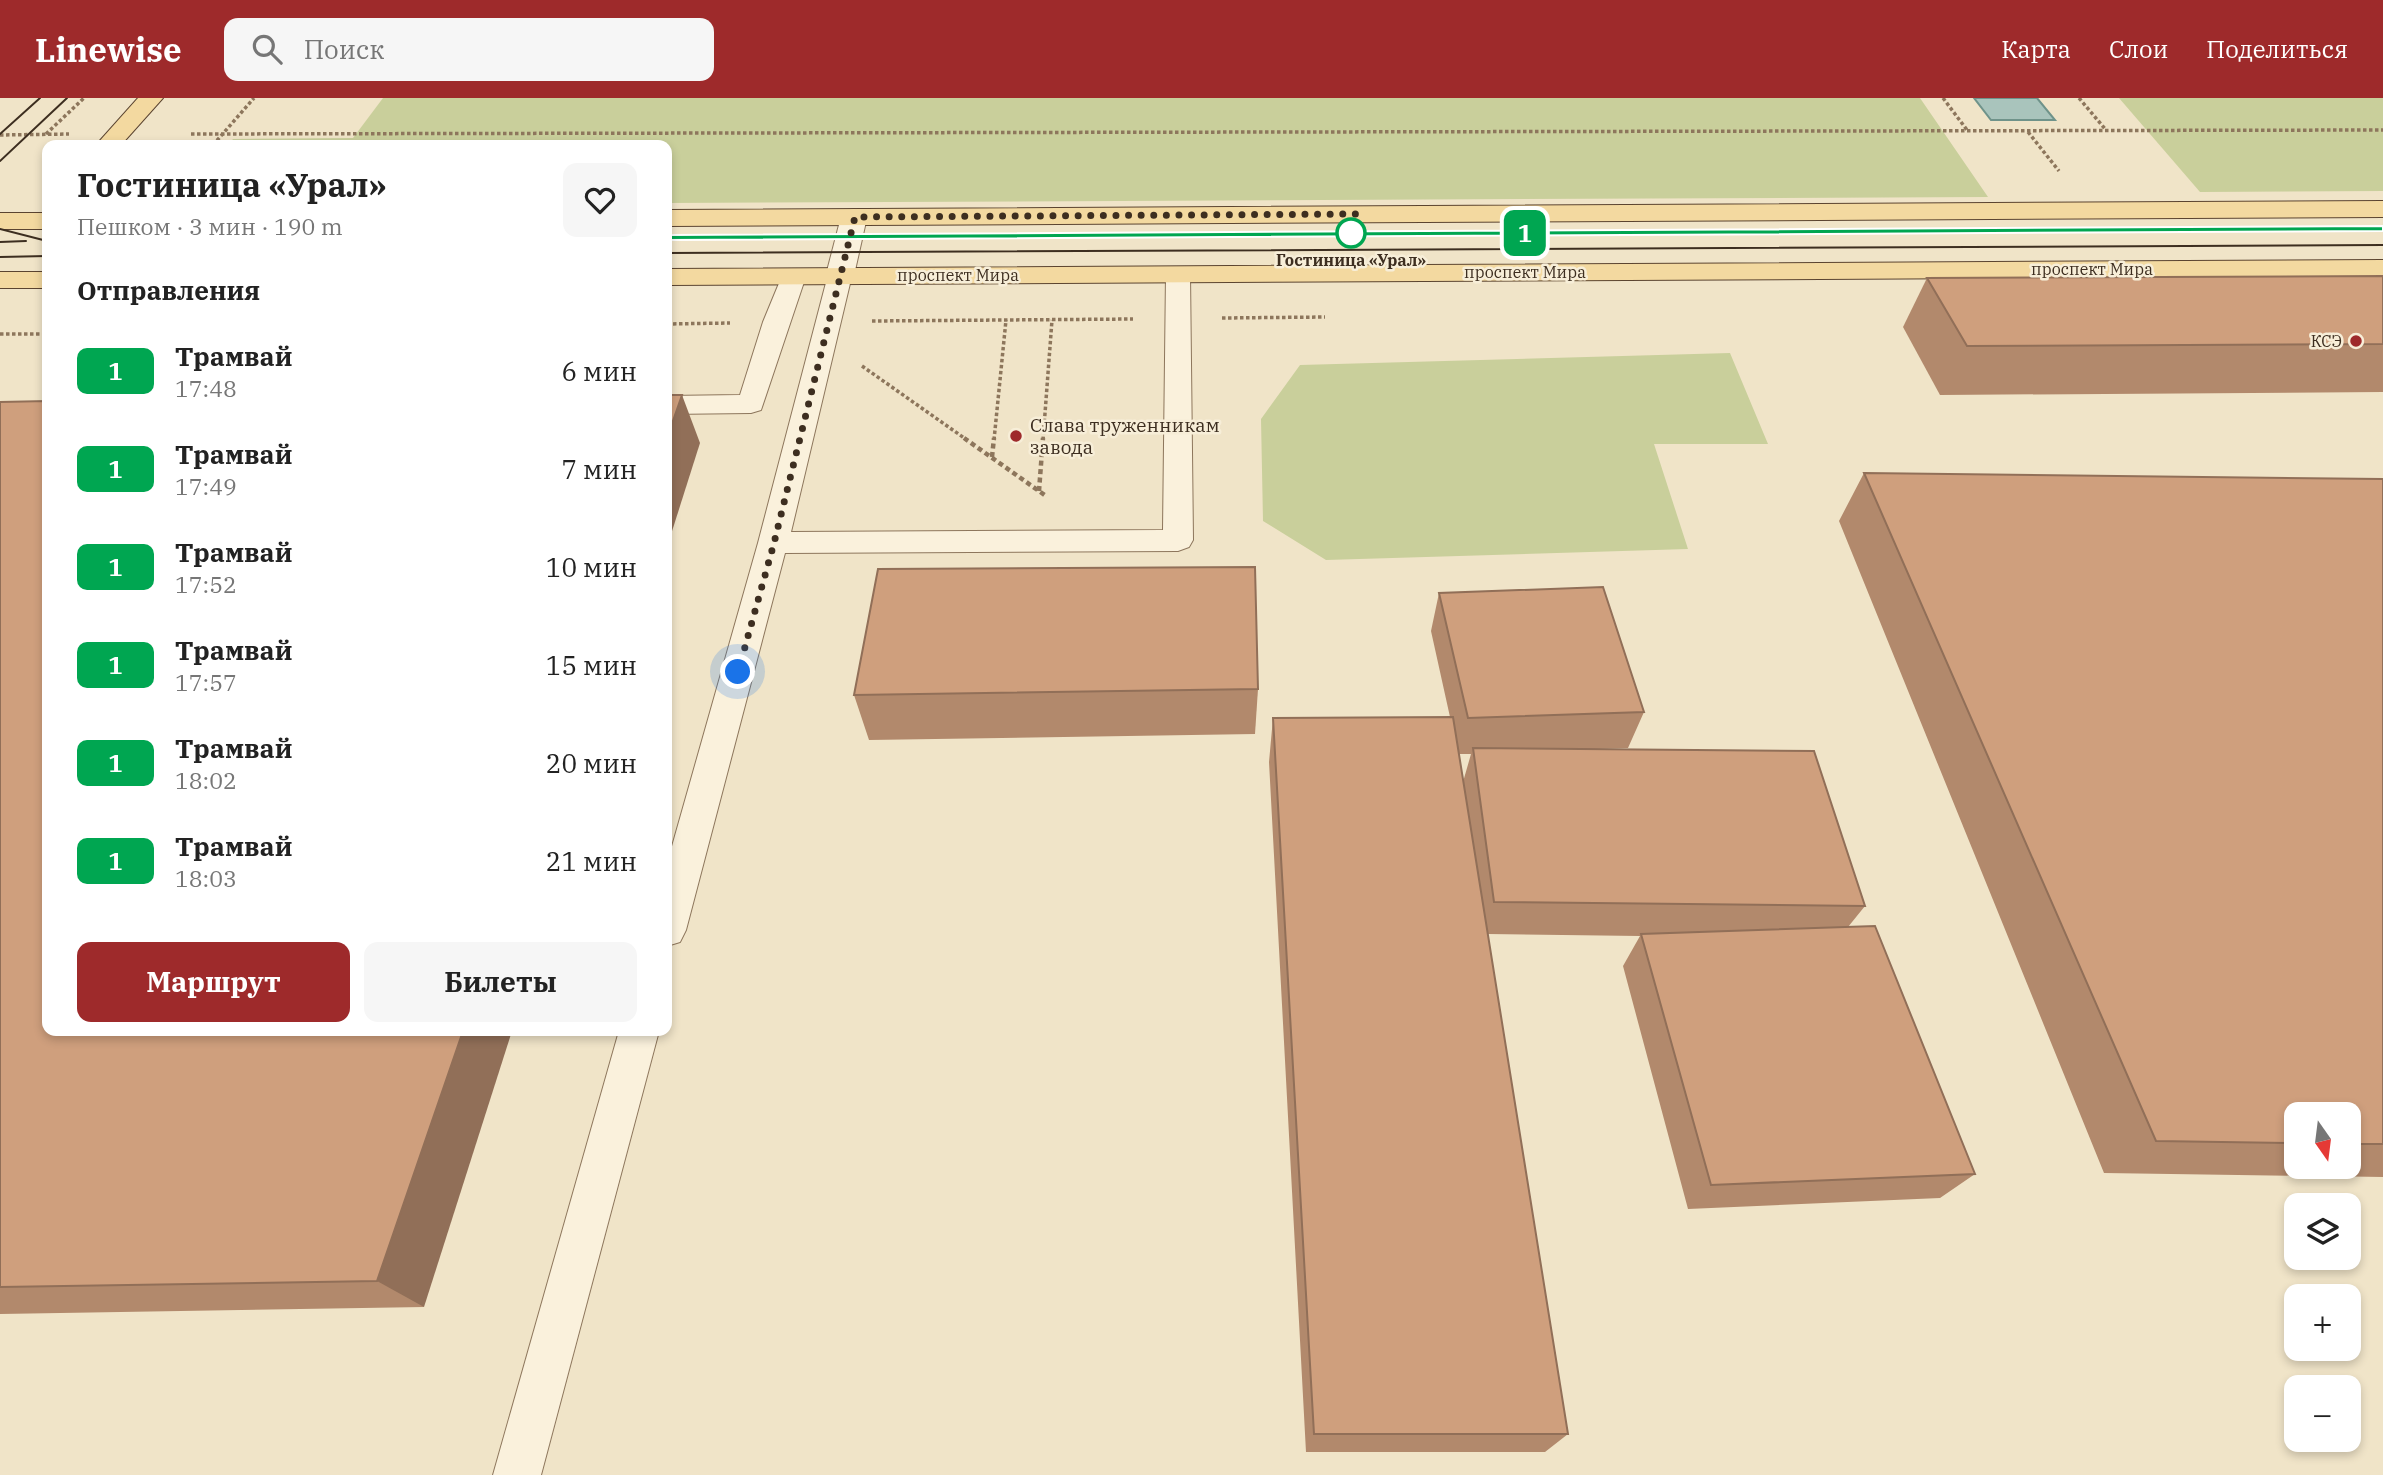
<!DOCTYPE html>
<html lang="ru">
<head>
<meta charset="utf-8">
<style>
  :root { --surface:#fff; --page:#f6f6f6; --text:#222; --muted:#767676; --accent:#9e2a2b }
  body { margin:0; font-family:"IBM Plex Serif",serif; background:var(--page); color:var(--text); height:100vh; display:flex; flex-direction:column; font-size:26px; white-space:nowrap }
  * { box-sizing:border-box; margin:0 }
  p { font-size:23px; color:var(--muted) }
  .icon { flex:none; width:38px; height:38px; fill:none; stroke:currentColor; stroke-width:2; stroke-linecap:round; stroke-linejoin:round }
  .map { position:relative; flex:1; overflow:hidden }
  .drawer { position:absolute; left:42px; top:42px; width:630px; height:896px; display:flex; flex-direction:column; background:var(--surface); border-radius:14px; box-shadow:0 4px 10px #0003 }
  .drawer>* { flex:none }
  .badge { padding:0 14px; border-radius:10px; font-size:24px; line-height:46px }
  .needle { width:46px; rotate:166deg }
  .fabs { position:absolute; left:2284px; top:1004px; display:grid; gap:14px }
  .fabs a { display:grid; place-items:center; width:77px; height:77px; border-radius:14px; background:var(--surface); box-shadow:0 4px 10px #0003; font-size:35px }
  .you { position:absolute; width:35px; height:35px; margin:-18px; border:5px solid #fff; border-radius:50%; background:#1a73e8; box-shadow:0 0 0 10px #1a73e833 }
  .map>.badge { position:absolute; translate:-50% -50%; box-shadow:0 0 0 4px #fff }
  h2 { padding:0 35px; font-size:26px; line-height:63px }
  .round { display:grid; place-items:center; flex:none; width:74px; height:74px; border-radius:14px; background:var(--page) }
  .summary { display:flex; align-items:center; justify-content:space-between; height:119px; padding:0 35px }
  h1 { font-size:33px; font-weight:700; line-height:52px }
  .action { display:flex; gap:14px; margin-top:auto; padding:14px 35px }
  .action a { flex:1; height:80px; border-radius:14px; background:var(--accent); color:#fff; font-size:28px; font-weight:700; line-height:80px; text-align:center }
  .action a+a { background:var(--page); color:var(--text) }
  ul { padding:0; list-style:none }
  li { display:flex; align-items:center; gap:21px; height:98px; padding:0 35px }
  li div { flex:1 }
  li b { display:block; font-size:26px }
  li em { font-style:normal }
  li .badge { min-width:77px; font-weight:700; text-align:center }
  header { display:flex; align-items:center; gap:42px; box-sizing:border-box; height:98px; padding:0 35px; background:var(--accent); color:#fff }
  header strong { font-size:33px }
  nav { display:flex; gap:38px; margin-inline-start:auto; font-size:24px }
  .search { width:490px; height:63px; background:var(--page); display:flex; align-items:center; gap:18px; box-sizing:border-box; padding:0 24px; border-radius:14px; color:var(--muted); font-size:26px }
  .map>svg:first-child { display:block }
  .green { fill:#c9cf9b }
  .water { fill:#a9c4bc; stroke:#6f938a; stroke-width:2 }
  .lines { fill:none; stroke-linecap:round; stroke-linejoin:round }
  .service-casing { stroke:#8d765c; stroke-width:2 }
  .minor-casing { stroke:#8d765c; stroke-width:2 }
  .primary-casing { stroke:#5b4430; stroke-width:2 }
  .path-far1 { stroke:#8d765c; stroke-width:3.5; stroke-dasharray:3.5 2.5; stroke-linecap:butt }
  .path { stroke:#8d765c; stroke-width:4.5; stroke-dasharray:5 3.5; stroke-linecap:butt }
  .service { fill:#faf1dc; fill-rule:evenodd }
  .minor { fill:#faf1dc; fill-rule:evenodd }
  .primary { fill:#f3d9a0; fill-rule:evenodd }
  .tram { stroke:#3d2e20; stroke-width:2 }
  .wall { fill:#b2896c; fill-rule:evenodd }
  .shaded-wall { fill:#916f58 }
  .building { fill:#cf9f7d; stroke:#916f58; stroke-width:2 }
  .line { fill:#00a651; stroke:#fff; stroke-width:2 }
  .walk { stroke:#3d2e20; stroke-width:7; stroke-dasharray:0 12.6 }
  .stop-dot { fill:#fff; stroke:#00a651; stroke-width:3.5 }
  .poi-dot { fill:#9e2a2b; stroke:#f7eed8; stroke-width:2.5 }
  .labels { text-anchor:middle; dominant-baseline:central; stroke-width:5; stroke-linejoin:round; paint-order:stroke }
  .far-stop-label { font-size:16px; font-weight:bold; fill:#3d2e20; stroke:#f7eed8 }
  .far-street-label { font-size:16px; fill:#3d2e20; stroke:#f7eed8 }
  .far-poi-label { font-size:16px; fill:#3d2e20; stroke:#f7eed8; text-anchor:end }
  .poi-label { font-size:19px; fill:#3d2e20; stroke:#f7eed8; text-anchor:start }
</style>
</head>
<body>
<header>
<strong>Linewise</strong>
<div class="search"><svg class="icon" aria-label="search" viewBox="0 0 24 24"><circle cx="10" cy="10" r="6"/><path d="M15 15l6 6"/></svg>Поиск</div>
<nav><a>Карта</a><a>Слои</a><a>Поделиться</a></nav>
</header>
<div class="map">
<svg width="2383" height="1377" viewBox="0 0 2383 1377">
  <rect width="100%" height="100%" fill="#f0e4c8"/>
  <g class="green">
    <path d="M383 0H1920L1988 99 667 105V47H228L233 41 353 40Z"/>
    <path d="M2119 0H2383V93L2200 94Z"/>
    <path d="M1730 255 1768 346H1654L1688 451 1326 462 1263 423 1261 321 1300 267Z"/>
  </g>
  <path class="water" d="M1974 0H2037L2055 22H1991Z"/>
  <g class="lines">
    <g class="service-casing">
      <g id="service">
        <path d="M1178 169 1187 171 1190 176 1193 442 1189 449 1178 453 785 455 686 832 680 844 667 848V766L758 445 828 177 831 172 840 170 849 172 852 177 791 434 1163 432 1166 176 1169 171Z"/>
        <path d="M794 171 803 173 806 178 761 312 751 315 667 316V298L740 297 763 224 782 178 785 173Z"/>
        <path d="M619 933H659L541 1377H493Z"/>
      </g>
    </g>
    <g class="minor-casing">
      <path id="minor" d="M854 111 863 113 867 119 854 177 850 183 840 185 830 183 826 177 841 119 845 113Z"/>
    </g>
    <g class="primary-casing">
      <g id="primary">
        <path d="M138 0H163L121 47H96Z"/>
        <path d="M2383 103V119L667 128V112Z"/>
        <rect x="0" y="115" width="47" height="16"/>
        <path d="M2383 162V178L667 187V171Z"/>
        <rect x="0" y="174" width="47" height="16"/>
      </g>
    </g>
    <g class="path-far1">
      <path d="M1943 0 1967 32"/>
      <path d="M2079 0 2106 32"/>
      <path d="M2028 34 2059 73"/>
      <path d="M46 36 84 0"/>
      <path d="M191 36 2383 32"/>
      <path d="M0 37 69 36"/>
      <path d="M213 47 254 0"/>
      <path d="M1222 220 1325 219"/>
      <path d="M872 223 1133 221"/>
      <path d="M667 226 730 225"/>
      <path d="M0 236H47"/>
      <path d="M862 268 967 342"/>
      <path d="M994 342 1006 222"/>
      <path d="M1043 342 1052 222"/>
    </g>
    <g class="path">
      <path d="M964 340 1046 398"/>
      <path d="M992 359 994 340"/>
      <path d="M1039 393 1043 340"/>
    </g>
    <use href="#service" class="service"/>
    <use href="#minor" class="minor"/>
    <use href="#primary" class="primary"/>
    <g class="tram">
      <path d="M0 36 40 0"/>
      <path d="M0 63 67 0"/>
      <path d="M0 131 47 143"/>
      <path d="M667 139 2383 131"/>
      <path d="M0 144 26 143"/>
      <path d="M667 155 2383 147"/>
      <path d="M0 159 47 158"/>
    </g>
  </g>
  <g class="wall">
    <path d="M2383 178V294L1940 297 1903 229 1927 180Z"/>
    <path d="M0 304 424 1209 0 1216Z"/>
    <path d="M1864 375 2383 381V1079L2104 1075 1839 423ZM2296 1017H2348V1069H2296Z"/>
    <path d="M1439 495 1644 614 1628 650 1594 651 1865 808 1848 829 1975 1076 1940 1100 1688 1111 1623 868 1640 838 1488 836 1568 1336 1545 1354H1306L1269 664 1273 620 1450 619 1431 533ZM1459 656H1471L1463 684Z"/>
    <path d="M1258 591 1255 636 869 642 854 597Z"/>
  </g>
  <g class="shaded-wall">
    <path d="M682 297 700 345 667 449V340Z"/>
    <path d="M463 933H512L424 1209 377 1183Z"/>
  </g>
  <g class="building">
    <path d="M2383 178V246L1967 248 1927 180Z"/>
    <path d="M667 297H682L667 340Z"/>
    <path d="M47 303V933H463L377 1183 0 1189V304Z"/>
    <path d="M1864 375 2383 381V1046H2348V1017H2296V1045L2156 1043Z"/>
    <path d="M1255 469 1258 591 854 597 878 471Z"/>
    <path d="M1603 489 1644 614 1468 620 1439 495Z"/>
    <path d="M1453 619 1568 1336H1314L1273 620Z"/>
    <path d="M1473 650 1814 653 1865 808 1494 804Z"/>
    <path d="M1875 828 1975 1076 1711 1087 1641 836Z"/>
  </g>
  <path class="line" d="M2383 128V133L667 142 662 139 667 137Z"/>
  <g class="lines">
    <path class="walk" d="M738 574 774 445 855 119 1358 116 1351 135"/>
  </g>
  <circle class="stop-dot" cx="1351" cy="135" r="14"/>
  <g class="poi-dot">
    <circle cx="2356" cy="243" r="7"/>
    <circle cx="1016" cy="338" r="7"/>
  </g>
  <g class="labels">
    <g class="far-stop-label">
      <text x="1351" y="162">Гостиница «Урал»</text>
    </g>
    <g class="far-street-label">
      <text x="2092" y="171">проспект Мира</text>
      <text x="1525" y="174">проспект Мира</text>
      <text x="958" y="177">проспект Мира</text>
    </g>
    <g class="far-poi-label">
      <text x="2342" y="243">КСЭ</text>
    </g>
    <g class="poi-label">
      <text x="1030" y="327">Слава труженникам<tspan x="1030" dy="22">завода</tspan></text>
    </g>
  </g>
</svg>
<div class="fabs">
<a><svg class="needle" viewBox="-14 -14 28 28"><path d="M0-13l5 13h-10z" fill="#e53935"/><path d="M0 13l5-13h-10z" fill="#767676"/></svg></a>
<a><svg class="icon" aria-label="layers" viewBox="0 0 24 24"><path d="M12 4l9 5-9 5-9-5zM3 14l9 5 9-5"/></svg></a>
<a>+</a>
<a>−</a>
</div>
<div class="you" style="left:738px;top:574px"></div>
<b class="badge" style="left:1525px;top:135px;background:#00a651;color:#fff">1</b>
<section class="drawer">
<div class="summary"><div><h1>Гостиница «Урал»</h1><p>Пешком · 3 мин · 190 m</p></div><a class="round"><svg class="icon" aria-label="heart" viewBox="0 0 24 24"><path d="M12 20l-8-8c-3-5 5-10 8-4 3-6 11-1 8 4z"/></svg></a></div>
<h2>Отправления</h2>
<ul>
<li><span class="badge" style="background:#00a651;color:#fff">1</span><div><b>Трамвай</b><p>17:48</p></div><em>6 мин</em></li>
<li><span class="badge" style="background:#00a651;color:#fff">1</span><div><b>Трамвай</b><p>17:49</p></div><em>7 мин</em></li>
<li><span class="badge" style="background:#00a651;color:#fff">1</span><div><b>Трамвай</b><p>17:52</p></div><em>10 мин</em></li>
<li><span class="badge" style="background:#00a651;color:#fff">1</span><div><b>Трамвай</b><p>17:57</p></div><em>15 мин</em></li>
<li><span class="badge" style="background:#00a651;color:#fff">1</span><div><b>Трамвай</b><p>18:02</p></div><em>20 мин</em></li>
<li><span class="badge" style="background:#00a651;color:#fff">1</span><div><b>Трамвай</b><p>18:03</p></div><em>21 мин</em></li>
</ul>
<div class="action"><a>Маршрут</a><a>Билеты</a></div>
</section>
</div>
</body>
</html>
